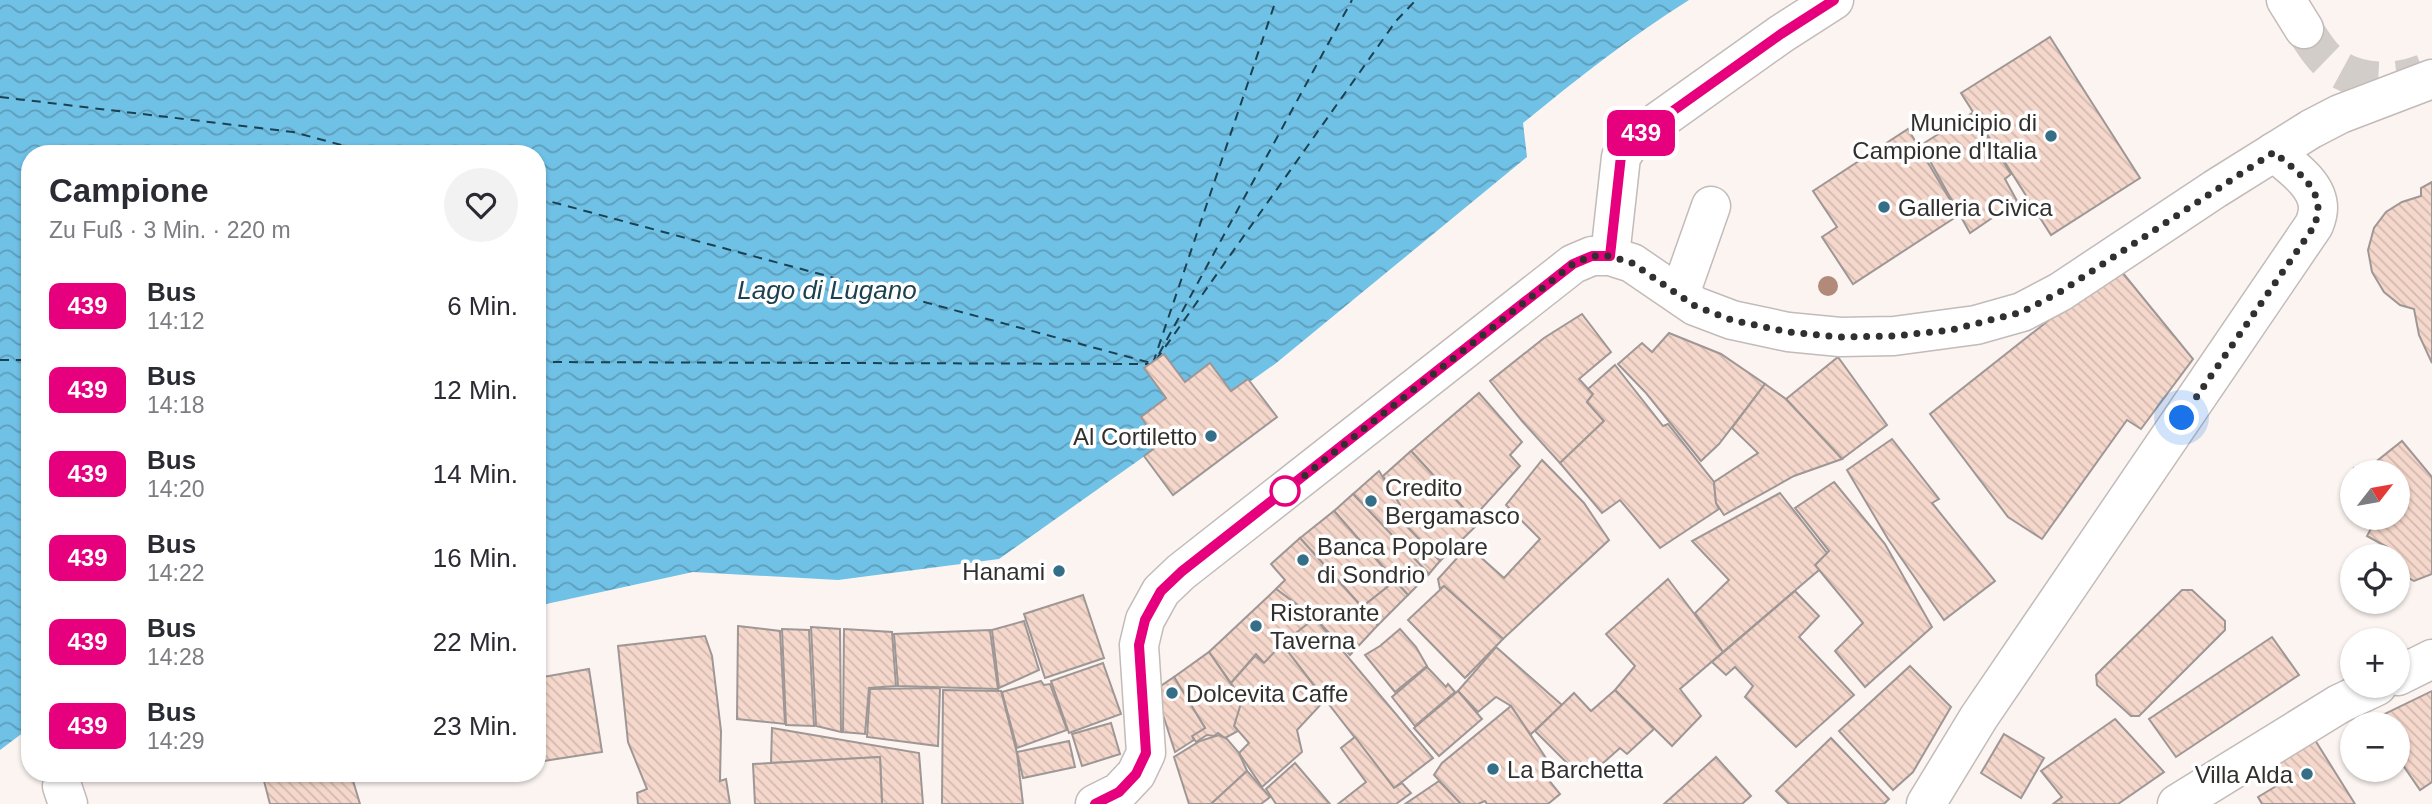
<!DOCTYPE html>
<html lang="de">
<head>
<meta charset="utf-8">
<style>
  :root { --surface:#fff; --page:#f2f2f3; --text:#2b2b33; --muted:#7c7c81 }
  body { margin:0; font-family:Arial,sans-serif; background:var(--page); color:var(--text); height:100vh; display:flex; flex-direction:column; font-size:26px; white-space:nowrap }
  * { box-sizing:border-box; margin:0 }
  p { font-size:23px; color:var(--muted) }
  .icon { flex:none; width:38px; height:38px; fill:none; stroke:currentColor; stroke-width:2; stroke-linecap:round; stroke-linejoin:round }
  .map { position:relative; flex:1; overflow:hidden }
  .side { position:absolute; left:21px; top:145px; width:525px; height:637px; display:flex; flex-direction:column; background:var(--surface); border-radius:28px; box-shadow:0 2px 5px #0004 }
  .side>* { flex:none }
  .badge { padding:0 14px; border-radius:10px; font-size:24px; line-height:46px }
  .needle { width:46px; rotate:59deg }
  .tools { position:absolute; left:2340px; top:460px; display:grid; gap:14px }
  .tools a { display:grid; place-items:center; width:70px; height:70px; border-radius:50%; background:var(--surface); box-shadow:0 2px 5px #0004; font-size:35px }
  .you { position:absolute; width:35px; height:35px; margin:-18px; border:5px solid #fff; border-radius:50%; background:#1a73e8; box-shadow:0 0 0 10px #1a73e833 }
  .map>.badge { position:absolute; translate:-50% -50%; box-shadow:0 0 0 4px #fff }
  .round { display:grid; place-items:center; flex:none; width:74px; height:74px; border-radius:37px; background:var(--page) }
  .overview { display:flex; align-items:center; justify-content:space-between; height:119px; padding:0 28px }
  h1 { font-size:33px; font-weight:700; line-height:52px }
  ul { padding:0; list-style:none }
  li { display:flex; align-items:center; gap:21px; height:84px; padding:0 28px }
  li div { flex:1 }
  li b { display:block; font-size:26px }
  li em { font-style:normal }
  li .badge { min-width:77px; font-weight:700; text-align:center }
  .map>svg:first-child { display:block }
  .water { fill:url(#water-waves) }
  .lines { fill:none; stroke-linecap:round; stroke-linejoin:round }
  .ferry { stroke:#1c4151; stroke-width:2; stroke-dasharray:9 7; stroke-linecap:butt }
  .building { fill:url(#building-back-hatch); stroke:#9e9795; stroke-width:2 }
  .minor-tunnel { stroke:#d3cdca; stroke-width:38; stroke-dasharray:38 19; stroke-linecap:butt }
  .minor-casing { stroke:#c2bbb9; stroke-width:41 }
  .minor { stroke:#fff; stroke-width:38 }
  .tree { fill:#b18a79 }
  .line-casing { stroke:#fff; stroke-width:16 }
  .line { stroke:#e6007e; stroke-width:10 }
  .walk { stroke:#32302f; stroke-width:7; stroke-dasharray:0 12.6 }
  .poi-dot { fill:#346e87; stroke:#fff; stroke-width:2.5 }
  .stop-dot { fill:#fff; stroke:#e6007e; stroke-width:3.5 }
  .labels { text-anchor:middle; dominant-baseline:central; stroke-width:7; stroke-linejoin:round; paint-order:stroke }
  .poi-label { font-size:24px; fill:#32302f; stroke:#fff; text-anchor:start }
  .water-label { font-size:26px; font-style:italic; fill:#1c4151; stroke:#fff }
</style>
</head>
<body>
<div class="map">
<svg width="2432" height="804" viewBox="0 0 2432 804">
  <defs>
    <pattern id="water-waves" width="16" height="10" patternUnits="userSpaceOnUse" patternTransform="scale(1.75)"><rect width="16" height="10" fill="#70c1e6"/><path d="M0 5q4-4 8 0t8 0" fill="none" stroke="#5d9dbb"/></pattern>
    <pattern id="building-back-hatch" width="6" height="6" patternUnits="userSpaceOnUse" patternTransform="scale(1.75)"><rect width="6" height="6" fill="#f5d7cb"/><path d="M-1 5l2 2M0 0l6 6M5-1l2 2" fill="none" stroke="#d2b9af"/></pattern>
  </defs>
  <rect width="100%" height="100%" fill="#fbf4f1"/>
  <path class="water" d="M0 0H1689C1630 37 1577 79 1523 123L1527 157 1275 364 999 559 838 580 693 572 537 606V154H30V730L24 732 0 750Z"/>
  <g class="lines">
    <g class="ferry">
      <path d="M0 97 293 132 375 154"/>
      <path d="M537 198 1151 363"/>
      <path d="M1159 354 1352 0"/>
      <path d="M0 360H30"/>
      <path d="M1156 360 1396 21 1416 0"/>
      <path d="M537 362 1149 364"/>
      <path d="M1153 363 1276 0"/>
    </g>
  </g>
  <g class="building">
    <path d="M2050 37 2140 178 2051 235 1961 93Z"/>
    <path d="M1972 113 2011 174 2005 179 2017 201 1970 233 1921 145Z"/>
    <path d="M1908 129 1959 215 1853 284 1822 237 1837 227 1813 191Z"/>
    <path d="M2432 182V363L2419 335 2414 309 2400 305 2384 292 2372 272 2368 250 2374 228 2386 212 2402 202 2421 196V188Z"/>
    <path d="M2122 272 2193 359 2141 429 2127 420 2042 539 2008 517 1930 414 2049 320Z"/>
    <path d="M1582 314 1611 352 1579 379 1593 394 1587 402 1604 421 1560 463 1522 421 1490 381 1544 338Z"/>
    <path d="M1669 333 1721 354 1765 384 1719 444 1701 461 1646 393 1618 364 1642 343 1652 352Z"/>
    <path d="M1164 354 1185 382 1210 363 1231 391 1248 379 1277 417 1173 495 1144 456 1160 444 1141 417 1166 398 1144 368Z"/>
    <path d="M1838 357 1887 425 1842 459 1786 399Z"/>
    <path d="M1615 365 1663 426 1668 424 1714 482 1716 503 1719 509 1660 548 1620 500 1602 513 1560 463 1604 421 1587 402 1593 394 1588 389Z"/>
    <path d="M1765 384 1786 399 1842 459 1794 476 1724 515 1716 503 1714 482 1758 453 1732 428Z"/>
    <path d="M1479 393 1522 442 1510 455 1520 466 1473 518 1411 451Z"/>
    <path d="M1892 439 1939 499 1932 503 1995 581 1944 620 1888 539 1847 470Z"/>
    <path d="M2402 441 2432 477V574L2414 581 2398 572V556H2382L2387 547 2367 536 2375 521 2369 518H2398V472H2352L2354 468 2363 472Z"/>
    <path d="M1411 451 1478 524 1440 561 1392 511 1400 505 1383 476Z"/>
    <path d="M1542 460 1584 503 1609 540 1503 639 1444 586 1440 589 1438 579 1468 546 1504 578 1540 539 1506 505Z"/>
    <path d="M1379 471 1400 505 1392 511 1440 561 1429 574 1353 494Z"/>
    <path d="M1834 482 1885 544 1932 627 1865 687 1835 651 1863 623 1815 565 1829 551 1795 508Z"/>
    <path d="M1780 493 1827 553 1815 565 1819 570 1723 652 1695 613 1729 580 1692 541Z"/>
    <path d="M1353 494 1429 574 1408 595 1334 511Z"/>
    <path d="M1334 511 1395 581 1362 607 1300 538Z"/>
    <path d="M1300 538 1378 625 1350 655 1315 618 1276 589 1285 580 1271 564Z"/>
    <path d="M1668 579 1723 652 1680 689 1701 716 1672 746 1615 690 1635 666 1606 634Z"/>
    <path d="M1395 581 1408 595 1378 625 1362 607Z"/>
    <path d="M1444 586 1503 639 1465 678 1408 620Z"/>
    <path d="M1276 589 1315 618 1264 663 1256 654 1231 683 1209 652Z"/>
    <path d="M2182 590H2192L2225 621V630L2139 716H2131L2097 685 2096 675Z"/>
    <path d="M1795 591 1819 616 1799 637 1854 695 1796 747 1745 697 1753 686 1735 667 1726 675 1712 662Z"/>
    <path d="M1083 595 1104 658 1045 678 1024 614Z"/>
    <path d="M1315 618 1433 758 1394 788 1282 644Z"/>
    <path d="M1024 621 1039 670 999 688 992 630Z"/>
    <path d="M738 626 780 631 785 724 737 719Z"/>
    <path d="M811 627 840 629 841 732 816 726Z"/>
    <path d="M782 629 809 630 814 726 786 725Z"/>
    <path d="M844 629 892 632 896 686 869 688 865 734 843 732Z"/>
    <path d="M1400 629 1416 647 1427 666 1395 692 1365 655 1380 646Z"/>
    <path d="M990 630 998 689 898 686 894 634Z"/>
    <path d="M705 636 712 656 721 731 720 781 726 779 730 804H638L637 793 647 789 628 742 618 646Z"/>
    <path d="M2272 637 2299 675 2176 757 2149 719Z"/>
    <path d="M1282 644 1325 700 1297 730 1302 752 1262 787 1239 753 1249 743 1234 726 1241 697 1231 683 1255 656 1264 663Z"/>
    <path d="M1496 647 1562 705 1530 735 1511 706 1496 697 1478 712 1458 691Z"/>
    <path d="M1209 652 1242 700 1234 726 1238 731 1225 738 1218 733 1214 736 1207 735 1196 742 1192 736 1205 728 1174 677Z"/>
    <path d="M1103 663 1121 714 1069 733 1051 681Z"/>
    <path d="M1910 666 1951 707 1913 772 1893 790 1839 731Z"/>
    <path d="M1427 667 1446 687 1448 684 1455 692 1415 726 1392 697Z"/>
    <path d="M589 669 602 752 537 762V678Z"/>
    <path d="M1174 677 1205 728 1192 736 1194 740 1175 752 1155 690Z"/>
    <path d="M1041 681 1044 685 1050 684 1067 730 1017 748 1002 692Z"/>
    <path d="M940 688 938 746 867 737 870 689Z"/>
    <path d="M943 690 1001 691 1017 753 1023 804H942Z"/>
    <path d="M1615 690 1654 729 1627 754 1620 748 1584 780 1535 731 1574 693 1591 711Z"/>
    <path d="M1458 691 1482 719 1439 756 1414 728Z"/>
    <path d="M2432 691V782L2420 790 2398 758V724H2375L2372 720Z"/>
    <path d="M1511 706 1552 767 1544 774 1560 794 1548 804H1487L1485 801 1478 804H1461L1434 775 1442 763Z"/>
    <path d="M2115 719 2164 772 2118 804H2053L2062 797 2041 771Z"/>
    <path d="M1111 723 1120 754 1082 766 1072 734Z"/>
    <path d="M772 728 919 753 923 804H882L880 757 771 763Z"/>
    <path d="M2004 734 2044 758 2021 798 1981 773Z"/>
    <path d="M1219 735 1227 739 1239 753 1247 771 1211 804H1189L1174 757 1200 741Z"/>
    <path d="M1355 737 1394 788 1402 783 1411 793 1396 804H1338L1366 782 1341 748Z"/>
    <path d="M1831 738 1889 799 1884 804H1789L1776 791Z"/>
    <path d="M2315 740 2355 804H2262L2258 797 2283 782 2273 767Z"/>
    <path d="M1069 741 1075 767 1023 778 1017 752Z"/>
    <path d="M880 757 882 804H755L753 764Z"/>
    <path d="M1716 757 1751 796 1742 804H1664Z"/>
    <path d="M1295 763 1330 804H1276L1266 789Z"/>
    <path d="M1247 771 1270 797 1261 804H1211Z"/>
    <path d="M292 774H351L360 804H270L264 781Z"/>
    <path d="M1439 781 1461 804H1405Z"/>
  </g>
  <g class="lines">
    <path class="minor-tunnel" d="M2304 29C2311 39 2318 52 2328 61 2352 84 2394 85 2424 73"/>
    <g class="minor-casing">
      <g id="minor">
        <path d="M2286 0 2304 29"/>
        <path d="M1610 256 1621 157 1632 140 1781 34 1834 0"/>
        <path d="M1680 294 1711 206"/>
        <path d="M2398 676 2432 659"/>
        <path d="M62 786 68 804"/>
        <path d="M1095 804 1119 792 1136 774 1146 753 1139 645 1145 620 1161 591 1181 572 1573 264 1592 256H1610L1632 263 1695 306 1732 320 1788 332 1840 337 1894 336 1976 325 2022 312 2060 292 2215 189 2311 129 2340 114 2432 79"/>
        <path d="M1926 804 1979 717 2314 225C2316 220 2318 213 2318 208 2318 184 2290 166 2274 152"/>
        <path d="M2177 804 2339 704 2377 686"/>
      </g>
    </g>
    <use href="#minor" class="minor"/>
  </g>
  <circle class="tree" cx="1828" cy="286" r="10"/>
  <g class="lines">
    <g class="line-casing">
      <path id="line" d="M1095 804 1119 792 1136 774 1146 753 1139 645 1145 620 1161 591 1181 572 1573 264 1592 256H1610L1621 156 1632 140 1781 34 1834 0"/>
    </g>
    <use href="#line" class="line"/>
    <path class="walk" d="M1285 491 1573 264 1592 256H1610L1632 263 1695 306 1732 320 1788 332 1840 337 1894 336 1951 330 2022 312 2060 292 2274 152C2290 166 2318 184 2318 208 2318 213 2316 220 2315 225L2182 418"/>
  </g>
  <g class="poi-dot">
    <circle cx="2051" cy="136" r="7"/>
    <circle cx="1884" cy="207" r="7"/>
    <circle cx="1211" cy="436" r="7"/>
    <circle cx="1371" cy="501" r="7"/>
    <circle cx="1303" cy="560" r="7"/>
    <circle cx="1059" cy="571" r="7"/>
    <circle cx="1256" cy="626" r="7"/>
    <circle cx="1172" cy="693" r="7"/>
    <circle cx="1493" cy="769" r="7"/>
    <circle cx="2307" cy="774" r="7"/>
  </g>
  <circle class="stop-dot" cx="1285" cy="491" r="14"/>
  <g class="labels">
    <g class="poi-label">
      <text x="2037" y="122" text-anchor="end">Municipio di<tspan x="2037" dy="28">Campione d'Italia</tspan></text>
      <text x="1898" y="207">Galleria Civica</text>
      <text x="1197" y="436" text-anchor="end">Al Cortiletto</text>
      <text x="1385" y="487">Credito<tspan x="1385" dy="28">Bergamasco</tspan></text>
      <text x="1317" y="546">Banca Popolare<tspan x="1317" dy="28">di Sondrio</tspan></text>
      <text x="1045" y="571" text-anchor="end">Hanami</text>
      <text x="1270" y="612">Ristorante<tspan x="1270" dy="28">Taverna</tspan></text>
      <text x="1186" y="693">Dolcevita Caffe</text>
      <text x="1507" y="769">La Barchetta</text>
      <text x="2293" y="774" text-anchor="end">Villa Alda</text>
    </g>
    <g class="water-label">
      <text x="827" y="290">Lago di Lugano</text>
    </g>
  </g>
</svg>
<div class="tools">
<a><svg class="needle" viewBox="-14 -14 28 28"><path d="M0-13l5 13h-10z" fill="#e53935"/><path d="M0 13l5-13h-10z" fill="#7c7c81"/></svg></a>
<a><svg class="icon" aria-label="locate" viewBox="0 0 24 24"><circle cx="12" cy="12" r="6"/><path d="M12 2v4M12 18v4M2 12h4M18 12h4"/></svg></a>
<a>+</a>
<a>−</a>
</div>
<div class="you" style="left:2182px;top:418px"></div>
<b class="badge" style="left:1641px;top:133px;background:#e6007e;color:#fff">439</b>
<section class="side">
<div class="overview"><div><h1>Campione</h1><p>Zu Fuß · 3 Min. · 220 m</p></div><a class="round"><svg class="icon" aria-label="heart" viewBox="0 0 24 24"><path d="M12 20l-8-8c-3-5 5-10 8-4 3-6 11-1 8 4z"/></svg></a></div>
<ul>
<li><span class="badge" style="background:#e6007e;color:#fff">439</span><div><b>Bus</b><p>14:12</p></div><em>6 Min.</em></li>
<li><span class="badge" style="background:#e6007e;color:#fff">439</span><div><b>Bus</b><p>14:18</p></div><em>12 Min.</em></li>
<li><span class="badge" style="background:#e6007e;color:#fff">439</span><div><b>Bus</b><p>14:20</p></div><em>14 Min.</em></li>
<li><span class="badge" style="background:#e6007e;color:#fff">439</span><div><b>Bus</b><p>14:22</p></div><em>16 Min.</em></li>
<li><span class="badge" style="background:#e6007e;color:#fff">439</span><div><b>Bus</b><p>14:28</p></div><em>22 Min.</em></li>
<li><span class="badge" style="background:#e6007e;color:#fff">439</span><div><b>Bus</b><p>14:29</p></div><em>23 Min.</em></li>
</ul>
</section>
</div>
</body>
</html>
